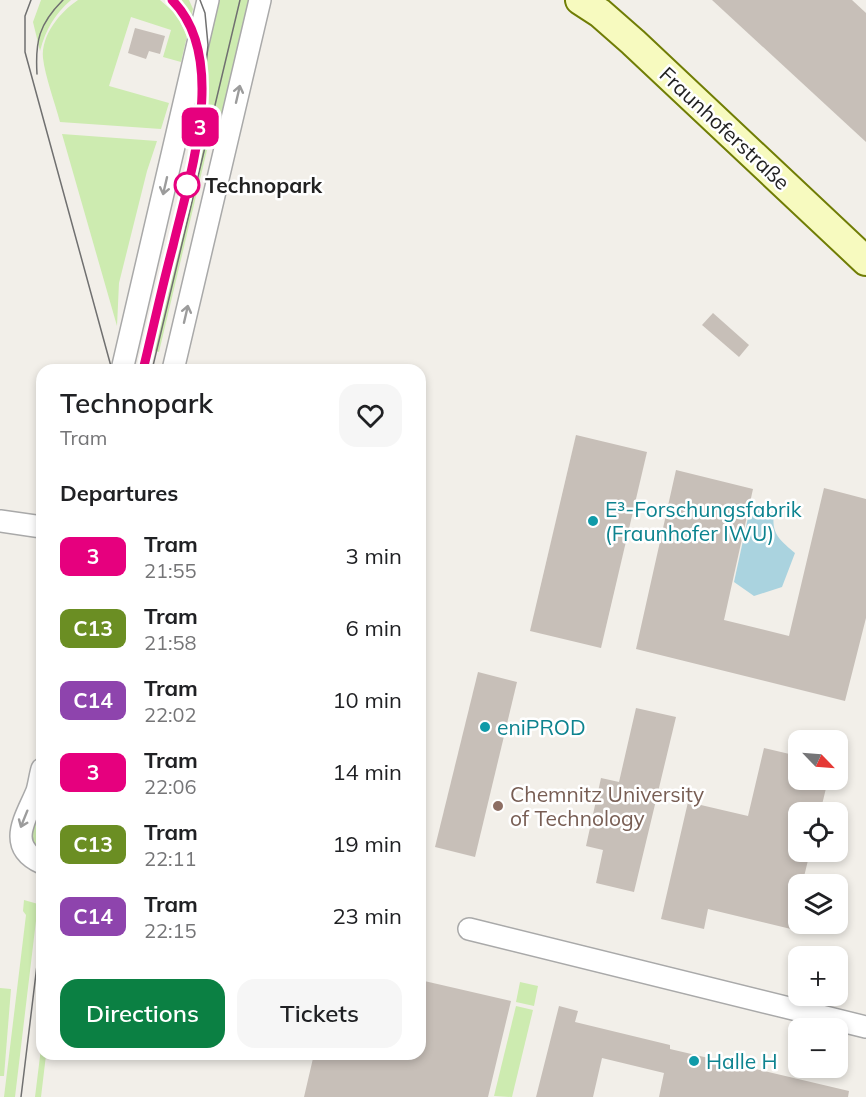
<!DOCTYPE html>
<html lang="en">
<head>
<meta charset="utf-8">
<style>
  :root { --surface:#fff; --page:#f6f6f6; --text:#202124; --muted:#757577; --accent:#0b8043 }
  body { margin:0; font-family:Mulish,sans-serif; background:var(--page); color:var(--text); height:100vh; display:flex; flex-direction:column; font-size:22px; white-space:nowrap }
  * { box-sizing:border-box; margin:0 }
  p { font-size:20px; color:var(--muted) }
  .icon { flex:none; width:33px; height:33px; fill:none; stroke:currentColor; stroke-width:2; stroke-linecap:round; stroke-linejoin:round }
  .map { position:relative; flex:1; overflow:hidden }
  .panel { position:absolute; left:36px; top:364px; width:390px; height:696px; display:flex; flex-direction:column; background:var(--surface); border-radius:18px; box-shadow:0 3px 9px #0003 }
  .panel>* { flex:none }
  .badge { padding:0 12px; border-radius:9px; font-size:21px; line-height:39px }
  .needle { width:39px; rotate:115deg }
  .tools { position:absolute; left:788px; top:730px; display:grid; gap:12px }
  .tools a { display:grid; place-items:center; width:60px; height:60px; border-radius:12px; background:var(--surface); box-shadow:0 3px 9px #0003; font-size:30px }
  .map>.badge { position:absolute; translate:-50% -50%; box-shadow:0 0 0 3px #fff }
  h2 { padding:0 24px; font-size:22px; line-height:54px }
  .round { display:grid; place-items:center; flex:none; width:63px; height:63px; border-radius:18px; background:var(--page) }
  .summary { display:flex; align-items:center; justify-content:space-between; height:102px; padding:0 24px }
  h1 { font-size:28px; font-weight:600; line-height:45px }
  .button { display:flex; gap:12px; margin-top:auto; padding:12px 24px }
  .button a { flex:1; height:69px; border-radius:18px; background:var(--accent); color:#fff; font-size:24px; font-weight:600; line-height:69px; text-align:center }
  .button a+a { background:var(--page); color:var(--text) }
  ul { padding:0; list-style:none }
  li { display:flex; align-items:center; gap:18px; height:72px; padding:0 24px }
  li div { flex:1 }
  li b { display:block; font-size:22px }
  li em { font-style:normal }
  li .badge { min-width:66px; font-weight:700; text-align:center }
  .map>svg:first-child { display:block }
  .grass { fill:#cdebb0 }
  .water { fill:#aad3df }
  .building { fill:#c7bfb8 }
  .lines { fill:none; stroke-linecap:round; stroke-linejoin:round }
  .street-casing { stroke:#a9a9a9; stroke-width:24 }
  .secondary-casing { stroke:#707d05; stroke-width:32 }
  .street { stroke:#fff; stroke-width:21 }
  .secondary { stroke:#f7fabf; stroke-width:28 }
  .tram { stroke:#707070; stroke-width:1.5 }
  .oneway { stroke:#9c9c9c }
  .line-casing { stroke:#fff; stroke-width:14 }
  .line { stroke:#e6007e; stroke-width:9 }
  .stop-dot { fill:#fff; stroke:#e6007e; stroke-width:3 }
  .culture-dot { fill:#0f9aa8; stroke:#fff; stroke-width:2 }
  .education-dot { fill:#8d6e63; stroke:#fff; stroke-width:2 }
  .labels { text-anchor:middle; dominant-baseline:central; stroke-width:5; stroke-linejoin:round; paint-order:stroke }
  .street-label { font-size:21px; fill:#222; stroke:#fff }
  .stop-label { font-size:21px; font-weight:bold; fill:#222; stroke:#fff; text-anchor:start }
  .culture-label { font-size:21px; fill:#0d838f; stroke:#fff; text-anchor:start }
  .education-label { font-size:21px; fill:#785e54; stroke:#fff; text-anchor:start }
</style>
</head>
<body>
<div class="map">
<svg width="866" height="1097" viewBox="0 0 866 1097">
  <rect width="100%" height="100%" fill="#f2efe9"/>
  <g class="grass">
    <path d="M41 0H71C54 15 46 29 40 51L33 22Z"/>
    <path d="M78 0H160L177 15 187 36 181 62 163 57 171 30 131 17 109 86 169 103 161 129 60 122C55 103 45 76 43 58 41 35 60 12 78 0Z"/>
    <path d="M165 0H189L193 9 188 28 176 10Z"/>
    <path d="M216 0H254L220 142 184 134Z"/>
    <path d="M62 134 157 141 147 171 119 283 117 326Z"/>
    <path d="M193 147 207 150 159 352 145 349Z"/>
    <path d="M42 801V853C23 838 35 818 42 801Z"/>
    <path d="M24 900 38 904 15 1097H4L26 915 23 911Z"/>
    <path d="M520 982 538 986 534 1006 516 1002Z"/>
    <path d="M0 988 11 989 4 1076H0Z"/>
    <path d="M516 1006 533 1010 512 1097 494 1096Z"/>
    <path d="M42 1040V1054L46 1055 41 1097H35Z"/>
  </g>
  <path class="water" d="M751 504 774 513C771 534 780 540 795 553L782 587 754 596 734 582Z"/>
  <g class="building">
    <path d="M712 0H852L866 13V142Z"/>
    <path d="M135 28 165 36 160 54 149 51 146 59 128 53Z"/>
    <path d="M713 313 749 345 739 357 702 325Z"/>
    <path d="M576 435 647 452 601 648 530 631Z"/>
    <path d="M676 470 753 489 724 620 789 636 824 488 866 499V618L845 701 636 649Z"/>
    <path d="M478 672 517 682 475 857 435 847Z"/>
    <path d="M636 708 676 717 634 892 596 883 603 850 586 846 601 778 619 782Z"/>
    <path d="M764 748 798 756V780H828L820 813H798V852H810L802 885H798V902L791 929 708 909 704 929 661 919 688 802 748 816Z"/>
    <path d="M420 980 511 1001 488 1097H304L314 1054H420Z"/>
    <path d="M559 1006 578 1011 575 1022 670 1045V1049L849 1091 848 1097H659L664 1073 602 1058 593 1097H536Z"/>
  </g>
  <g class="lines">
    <g class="street-casing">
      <g id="street">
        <path d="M122 370 208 0"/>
        <path d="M173 370 260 0"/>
        <path d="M0 521 42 527"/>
        <path d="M42 769C40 776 39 784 37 791 26 818 5 846 42 863"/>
        <path d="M469 929 866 1027"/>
      </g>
    </g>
    <g class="secondary-casing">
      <path id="secondary" d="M580 0 600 13 633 42 866 261"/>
    </g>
    <use href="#street" class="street"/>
    <use href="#secondary" class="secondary"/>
    <g class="tram">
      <path d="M31 0 25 16V52L112 370"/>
      <path d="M172 0C192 20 196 44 200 71"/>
      <path d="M37 74C35 41 39 24 63 0"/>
      <path d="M199 134 208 45 205 13 200 0"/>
      <path d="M152 370 240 0"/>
      <path d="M21 1097 42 924"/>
    </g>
  </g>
  <defs><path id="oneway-shaft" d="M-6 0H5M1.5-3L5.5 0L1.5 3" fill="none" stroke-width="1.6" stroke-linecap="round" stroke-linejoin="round" transform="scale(1.5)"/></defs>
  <g class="oneway">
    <use href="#oneway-shaft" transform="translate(238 94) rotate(-77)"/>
    <use href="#oneway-shaft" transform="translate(165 186) rotate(103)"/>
    <use href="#oneway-shaft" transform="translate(186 314) rotate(-77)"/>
    <use href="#oneway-shaft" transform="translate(24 819) rotate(112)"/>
  </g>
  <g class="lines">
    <g class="line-casing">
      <path id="line" d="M143 370C153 329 162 287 173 246 189 177 230 58 172 0"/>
    </g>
    <use href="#line" class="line"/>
  </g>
  <circle class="stop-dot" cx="187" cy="185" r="12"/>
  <g class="culture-dot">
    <circle cx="593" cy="521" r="6"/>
    <circle cx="485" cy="727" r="6"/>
    <circle cx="694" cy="1061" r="6"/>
  </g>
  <circle class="education-dot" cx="498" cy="806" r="6"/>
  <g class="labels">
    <g class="street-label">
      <text transform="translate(725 128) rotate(43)">Fraunhoferstraße</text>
    </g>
    <g class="stop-label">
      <text x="205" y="185">Technopark</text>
    </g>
    <g class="culture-label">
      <text x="605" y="509">E³-Forschungsfabrik<tspan x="605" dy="24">(Fraunhofer IWU)</tspan></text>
      <text x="497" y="727">eniPROD</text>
      <text x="706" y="1061">Halle H</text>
    </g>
    <g class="education-label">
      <text x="510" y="794">Chemnitz University<tspan x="510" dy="24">of Technology</tspan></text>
    </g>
  </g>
</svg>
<div class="tools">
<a><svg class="needle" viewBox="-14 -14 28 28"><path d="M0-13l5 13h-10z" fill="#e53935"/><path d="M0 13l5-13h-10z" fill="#757577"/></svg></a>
<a><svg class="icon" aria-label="locate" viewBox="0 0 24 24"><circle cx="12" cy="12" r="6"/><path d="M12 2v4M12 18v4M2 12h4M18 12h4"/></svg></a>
<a><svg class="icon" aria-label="layers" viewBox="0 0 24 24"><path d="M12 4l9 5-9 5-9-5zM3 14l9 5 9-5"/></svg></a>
<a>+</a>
<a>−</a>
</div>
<b class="badge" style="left:200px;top:127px;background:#e6007e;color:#fff">3</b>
<section class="panel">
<div class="summary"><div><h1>Technopark</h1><p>Tram</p></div><a class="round"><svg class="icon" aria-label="heart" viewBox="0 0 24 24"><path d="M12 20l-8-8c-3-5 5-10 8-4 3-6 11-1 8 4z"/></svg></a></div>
<h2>Departures</h2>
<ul>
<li><span class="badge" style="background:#e6007e;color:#fff">3</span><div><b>Tram</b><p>21:55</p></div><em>3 min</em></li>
<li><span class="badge" style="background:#6b8e23;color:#fff">C13</span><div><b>Tram</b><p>21:58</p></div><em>6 min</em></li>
<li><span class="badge" style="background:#8e44ad;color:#fff">C14</span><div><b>Tram</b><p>22:02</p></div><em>10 min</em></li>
<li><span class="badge" style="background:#e6007e;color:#fff">3</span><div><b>Tram</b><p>22:06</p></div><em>14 min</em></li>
<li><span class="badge" style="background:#6b8e23;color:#fff">C13</span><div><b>Tram</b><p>22:11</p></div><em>19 min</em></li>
<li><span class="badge" style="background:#8e44ad;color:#fff">C14</span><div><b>Tram</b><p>22:15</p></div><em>23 min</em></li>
</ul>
<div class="button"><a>Directions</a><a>Tickets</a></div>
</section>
</div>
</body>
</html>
